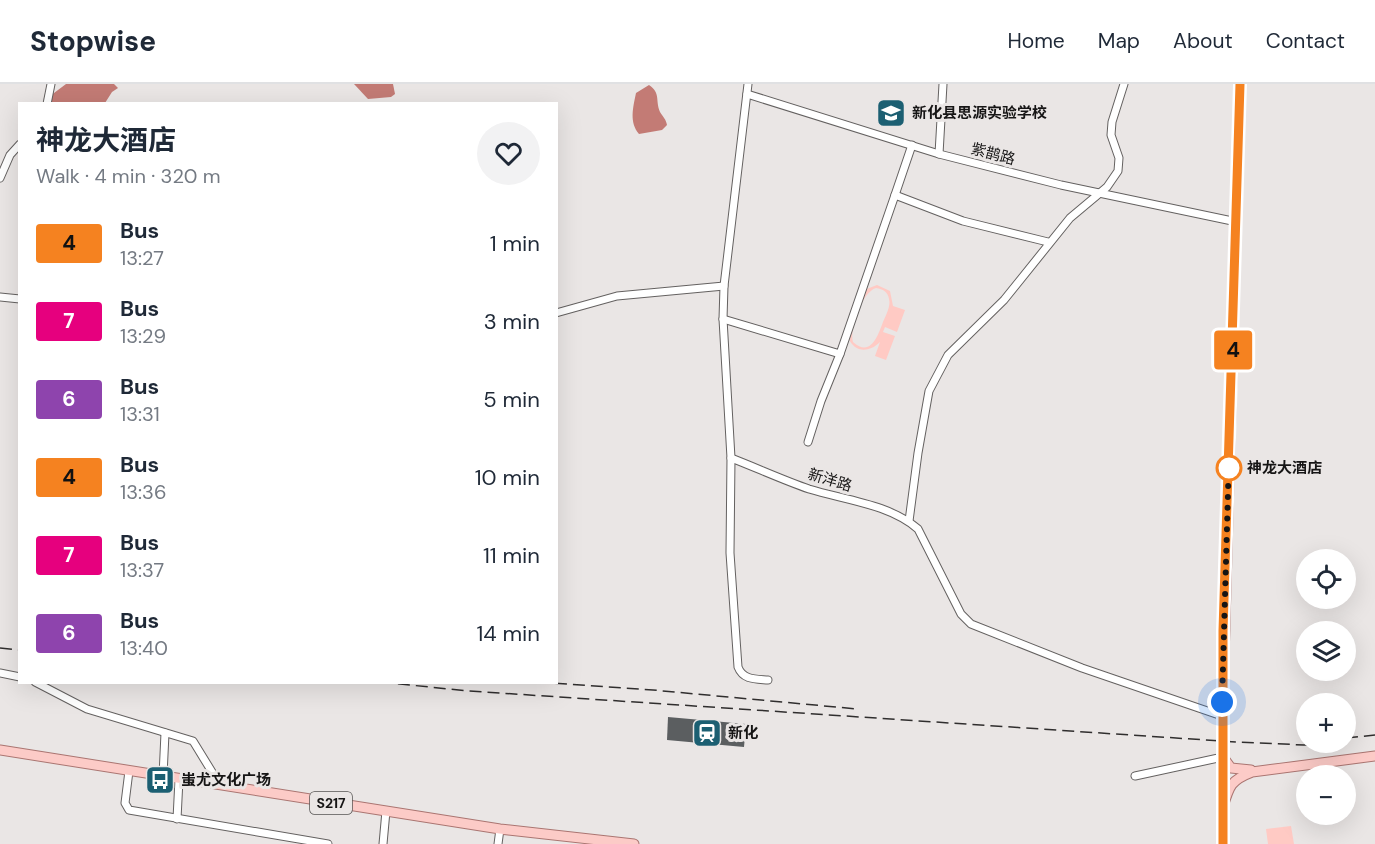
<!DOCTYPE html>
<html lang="en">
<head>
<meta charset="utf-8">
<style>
  :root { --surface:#fff; --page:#f2f2f3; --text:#1f2937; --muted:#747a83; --line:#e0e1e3 }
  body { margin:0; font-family:"DM Sans","Noto Sans SC",sans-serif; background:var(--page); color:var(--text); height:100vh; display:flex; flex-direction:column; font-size:22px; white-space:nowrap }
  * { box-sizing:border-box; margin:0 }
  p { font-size:20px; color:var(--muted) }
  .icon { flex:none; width:33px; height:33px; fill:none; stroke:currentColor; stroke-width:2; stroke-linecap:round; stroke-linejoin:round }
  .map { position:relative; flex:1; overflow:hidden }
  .panel { position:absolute; left:18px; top:18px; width:540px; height:582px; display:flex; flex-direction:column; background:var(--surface); border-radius:0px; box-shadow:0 6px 24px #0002 }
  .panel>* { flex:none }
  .badge { padding:0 12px; border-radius:4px; font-size:21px; line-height:39px }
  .buttons { position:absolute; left:1296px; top:465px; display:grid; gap:12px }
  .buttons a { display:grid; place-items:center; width:60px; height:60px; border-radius:50%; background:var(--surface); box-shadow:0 6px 24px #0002; font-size:30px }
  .you { position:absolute; width:30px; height:30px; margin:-15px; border:4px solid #fff; border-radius:50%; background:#1a73e8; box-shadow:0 0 0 9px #1a73e833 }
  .map>.badge { position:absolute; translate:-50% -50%; box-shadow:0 0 0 3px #fff }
  .round { display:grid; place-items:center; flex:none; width:63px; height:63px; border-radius:32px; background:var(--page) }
  .headline { display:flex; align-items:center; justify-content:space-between; height:102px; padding:0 18px }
  h1 { font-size:28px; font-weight:700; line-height:45px }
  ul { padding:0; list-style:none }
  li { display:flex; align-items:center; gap:18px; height:78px; padding:0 18px }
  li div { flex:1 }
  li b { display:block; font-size:22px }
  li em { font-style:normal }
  li .badge { min-width:66px; font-weight:700; text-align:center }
  header { display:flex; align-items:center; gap:36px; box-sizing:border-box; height:84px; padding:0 30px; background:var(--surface); border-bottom:2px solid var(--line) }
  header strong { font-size:28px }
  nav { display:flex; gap:33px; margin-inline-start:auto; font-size:21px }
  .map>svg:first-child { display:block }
  .green { fill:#ffcac4; fill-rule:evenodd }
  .water { fill:#c37b75 }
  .building { fill:#5b5e60 }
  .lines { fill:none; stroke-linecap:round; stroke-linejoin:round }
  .major-tunnel { stroke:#cac7c6; stroke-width:9; stroke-dasharray:9 4.5; stroke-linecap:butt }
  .minor-casing { stroke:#646160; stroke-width:9 }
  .major-casing { stroke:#aa7571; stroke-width:11 }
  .minor { stroke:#fff; stroke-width:7 }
  .major { stroke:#fccbc7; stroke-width:9 }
  .rail { stroke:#302e2e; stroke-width:1.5; stroke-dasharray:12 6; stroke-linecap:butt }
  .line-casing { stroke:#fff; stroke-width:14 }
  .line { stroke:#f58220; stroke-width:9 }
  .walk { stroke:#161515; stroke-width:6; stroke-dasharray:0 10.8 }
  .stop-dot { fill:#fff; stroke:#f58220; stroke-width:3 }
  .labels { text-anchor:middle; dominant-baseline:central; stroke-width:6; stroke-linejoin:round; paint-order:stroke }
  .shield { fill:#eae6e5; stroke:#565453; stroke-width:1.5 }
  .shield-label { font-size:14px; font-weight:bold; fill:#161515 }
  .poi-label { font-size:15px; font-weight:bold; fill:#161515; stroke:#eae6e5; text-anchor:start }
  .street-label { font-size:15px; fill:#161515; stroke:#eae6e5 }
  .stop-label { font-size:15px; font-weight:bold; fill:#161515; stroke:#eae6e5; text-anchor:start }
</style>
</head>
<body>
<header>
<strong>Stopwise</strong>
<nav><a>Home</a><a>Map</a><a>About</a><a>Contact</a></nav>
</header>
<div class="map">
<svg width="1375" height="760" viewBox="0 0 1375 760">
  <rect width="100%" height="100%" fill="#eae6e5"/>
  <g class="green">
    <path d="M877 201 890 207 893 222 905 226 897 248 885 243 883 248 895 252 886 276 875 272 880 258C869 269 854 269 848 253L864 206ZM876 204C883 205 888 208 889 215 891 222 886 231 883 238 878 251 871 274 853 258 849 245 862 208 876 204Z"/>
    <path d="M1291 742 1294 760H1268L1266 745Z"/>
  </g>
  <g class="water">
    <path d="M66 0H114L118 4 112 8 105 19H50V12Z"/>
    <path d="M354 0H393L395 10 391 13 368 15Z"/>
    <path d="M649 1C661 9 655 16 660 28 663 33 666 35 667 41L662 46 639 50C629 38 633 24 636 9Z"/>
  </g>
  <path class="building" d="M668 633 746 640 744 663 667 656Z"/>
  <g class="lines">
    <path class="major-tunnel" d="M1222 648 1223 665"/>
    <g class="minor-casing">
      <g id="minor">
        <path d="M748 0 724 202 723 235 731 374 730 469 738 583C743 596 755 595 768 596"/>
        <path d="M747 10 939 70 1061 101 1237 138"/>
        <path d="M47 20 51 0"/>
        <path d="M939 70 943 0"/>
        <path d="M0 94 10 71 20 60"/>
        <path d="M895 111 912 61"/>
        <path d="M0 213 20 215"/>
        <path d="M556 229 617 212 724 202"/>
        <path d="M723 235 840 270 895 111 963 137 1048 158"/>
        <path d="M808 358 821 317 840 270"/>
        <path d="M731 374C757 384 783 396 809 405 845 416 889 420 918 445L961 530 971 540 1082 584 1222 632"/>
        <path d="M909 437 918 369 929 307 948 271 1004 216 1070 134 1107 103 1118 87 1119 74 1111 51 1112 38 1124 0"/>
        <path d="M0 589 20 593"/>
        <path d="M35 598 87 625 193 657 220 701"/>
        <path d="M129 687 125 719 129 726 328 760"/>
        <path d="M163 692 165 649"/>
        <path d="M1135 692 1223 673"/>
        <path d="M177 735 179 695"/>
        <path d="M383 760 386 727"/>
        <path d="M498 760 500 745"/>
      </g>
    </g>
    <g class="major-casing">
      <g id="major">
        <path d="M1222 648 1240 0"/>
        <path d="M0 666 500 745 634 760"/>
        <path d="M1223 673 1231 684 1251 686"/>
        <path d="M1223 723C1229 702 1231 696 1252 688L1375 672"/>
        <path d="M1223 760V665"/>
      </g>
    </g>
    <use href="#minor" class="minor"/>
    <use href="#major" class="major"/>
    <g class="rail">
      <path d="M0 564 20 566"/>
      <path d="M380 598 469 607 1236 658 1304 661 1343 658"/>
      <path d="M537 598 653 606 857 625"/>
      <path d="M1346 654 1375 651"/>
    </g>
  </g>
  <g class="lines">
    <g class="line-casing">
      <path id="line" d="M1223 760V547L1240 0"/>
    </g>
    <use href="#line" class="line"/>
    <path class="walk" d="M1222 618 1229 373V384"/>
  </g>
  <defs>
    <g id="school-square" transform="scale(1.5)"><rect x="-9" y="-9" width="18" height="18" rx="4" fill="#1c5f72" stroke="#eae6e5"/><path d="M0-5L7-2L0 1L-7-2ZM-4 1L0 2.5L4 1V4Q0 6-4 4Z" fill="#fff"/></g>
    <g id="station-square" transform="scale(1.5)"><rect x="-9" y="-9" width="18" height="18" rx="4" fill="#1c5f72" stroke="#eae6e5"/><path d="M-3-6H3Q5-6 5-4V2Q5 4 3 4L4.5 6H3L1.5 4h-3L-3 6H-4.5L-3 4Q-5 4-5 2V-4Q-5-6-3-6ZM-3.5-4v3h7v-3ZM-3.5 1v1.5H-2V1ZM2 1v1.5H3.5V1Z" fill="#fff"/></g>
    <g id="bus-square" transform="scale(1.5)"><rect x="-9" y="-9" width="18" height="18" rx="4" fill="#1c5f72" stroke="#eae6e5"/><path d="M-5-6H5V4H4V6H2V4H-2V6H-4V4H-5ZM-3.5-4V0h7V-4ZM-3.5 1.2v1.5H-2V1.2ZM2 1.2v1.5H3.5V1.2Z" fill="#fff"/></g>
  </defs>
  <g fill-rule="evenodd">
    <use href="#school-square" x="891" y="29"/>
    <use href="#station-square" x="707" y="649"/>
    <use href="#bus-square" x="160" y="696"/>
  </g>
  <circle class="stop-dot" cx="1229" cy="384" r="12"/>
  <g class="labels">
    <rect class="shield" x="310" y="708" width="42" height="22" rx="4.5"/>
    <g class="shield-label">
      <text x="331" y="719">S217</text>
    </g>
    <g class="poi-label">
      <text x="912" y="29">新化县思源实验学校</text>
      <text x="728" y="649">新化</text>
      <text x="181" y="696">蚩尤文化广场</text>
    </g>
    <g class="street-label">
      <text transform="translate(993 70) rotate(15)">紫鹊路</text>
      <text transform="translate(830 396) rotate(17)">新洋路</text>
    </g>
    <g class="stop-label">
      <text x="1247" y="384">神龙大酒店</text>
    </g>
  </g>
</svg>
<div class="buttons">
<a><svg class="icon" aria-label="locate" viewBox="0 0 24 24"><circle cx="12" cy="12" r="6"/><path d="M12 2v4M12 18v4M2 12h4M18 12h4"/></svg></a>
<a><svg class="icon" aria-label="layers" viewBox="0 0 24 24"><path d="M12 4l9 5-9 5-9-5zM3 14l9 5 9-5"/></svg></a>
<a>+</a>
<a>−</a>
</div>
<div class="you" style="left:1222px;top:618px"></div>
<b class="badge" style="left:1233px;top:266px;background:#f58220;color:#111">4</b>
<section class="panel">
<div class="headline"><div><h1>神龙大酒店</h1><p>Walk · 4 min · 320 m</p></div><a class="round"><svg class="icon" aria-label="heart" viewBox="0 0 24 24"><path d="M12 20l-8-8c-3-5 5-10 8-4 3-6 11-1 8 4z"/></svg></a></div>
<ul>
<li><span class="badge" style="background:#f58220;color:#111">4</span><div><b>Bus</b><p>13:27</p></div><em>1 min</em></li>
<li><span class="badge" style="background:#e6007e;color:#fff">7</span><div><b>Bus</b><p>13:29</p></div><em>3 min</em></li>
<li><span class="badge" style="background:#8e44ad;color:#fff">6</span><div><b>Bus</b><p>13:31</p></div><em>5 min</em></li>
<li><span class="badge" style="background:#f58220;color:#111">4</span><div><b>Bus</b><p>13:36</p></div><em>10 min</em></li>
<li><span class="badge" style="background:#e6007e;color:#fff">7</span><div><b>Bus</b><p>13:37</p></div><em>11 min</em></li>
<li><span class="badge" style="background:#8e44ad;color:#fff">6</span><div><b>Bus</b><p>13:40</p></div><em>14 min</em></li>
</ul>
</section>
</div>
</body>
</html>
